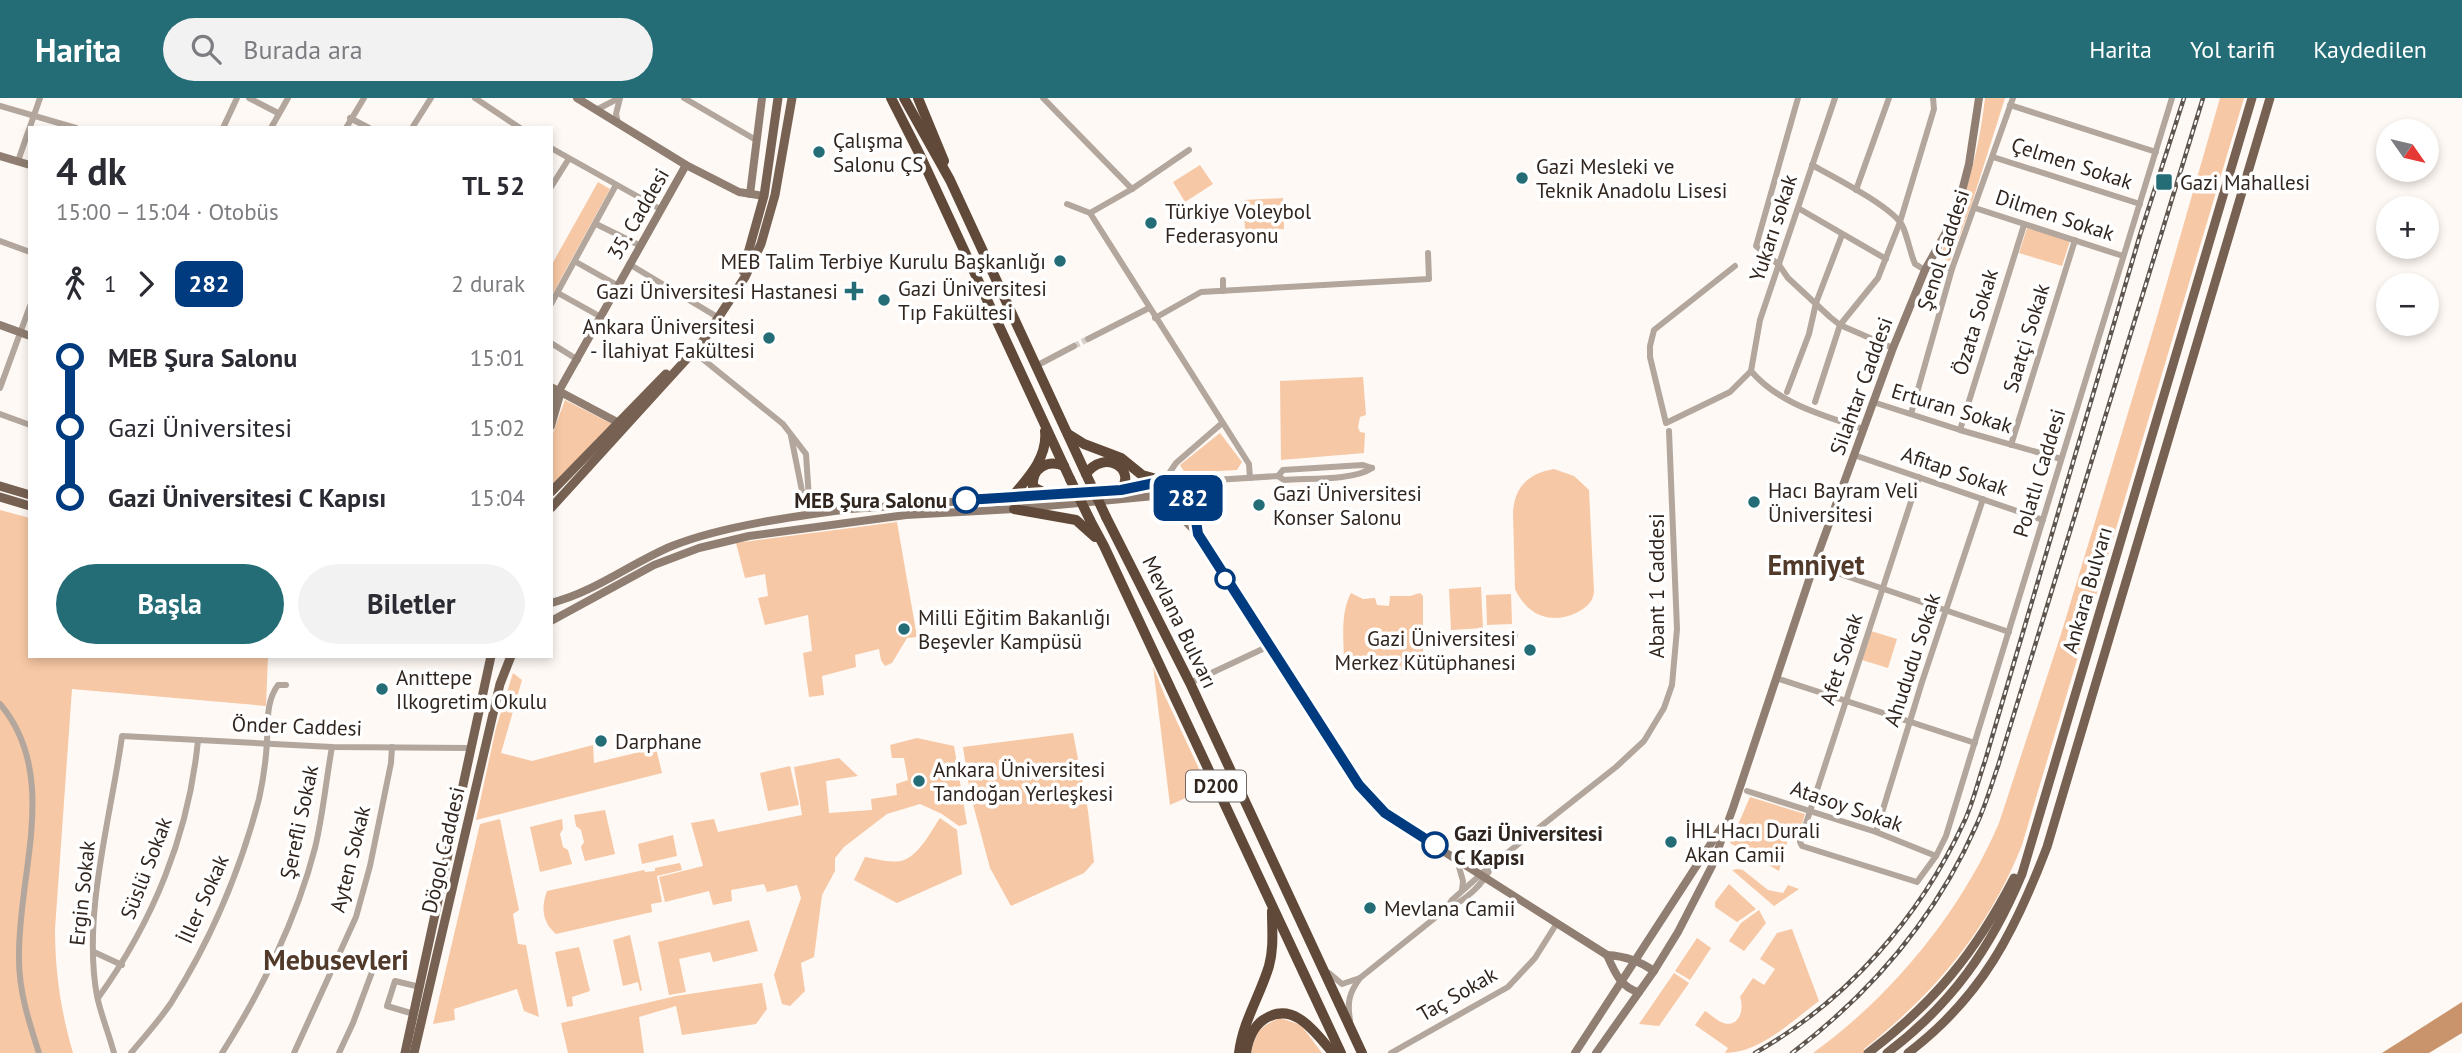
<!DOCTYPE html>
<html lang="tr">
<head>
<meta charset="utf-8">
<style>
  :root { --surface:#fff; --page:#f2f2f3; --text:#2b2b33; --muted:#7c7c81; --accent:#246d77 }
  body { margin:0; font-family:"PT Sans",sans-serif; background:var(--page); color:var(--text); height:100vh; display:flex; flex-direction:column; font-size:26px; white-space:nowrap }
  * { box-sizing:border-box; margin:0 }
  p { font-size:23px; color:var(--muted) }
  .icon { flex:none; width:38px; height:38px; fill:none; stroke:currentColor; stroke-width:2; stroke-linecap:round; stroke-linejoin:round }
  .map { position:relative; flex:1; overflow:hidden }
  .details { position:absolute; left:28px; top:28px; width:525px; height:532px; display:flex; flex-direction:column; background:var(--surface); border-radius:0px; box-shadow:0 4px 10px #0003 }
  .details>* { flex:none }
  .badge { padding:0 14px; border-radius:10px; font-size:24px; line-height:46px }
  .needle { width:46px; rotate:124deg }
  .buttons { position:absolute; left:2376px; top:21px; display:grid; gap:14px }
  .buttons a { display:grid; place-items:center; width:63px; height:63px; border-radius:50%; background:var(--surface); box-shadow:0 4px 10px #0003; font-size:35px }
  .map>.badge { position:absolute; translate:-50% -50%; box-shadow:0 0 0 4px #fff }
  .legs { display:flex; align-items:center; gap:10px; height:77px; padding:0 28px; font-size:23px }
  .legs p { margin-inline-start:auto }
  .head { display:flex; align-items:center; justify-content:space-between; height:119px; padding:0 28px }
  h1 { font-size:38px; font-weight:600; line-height:52px }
  .cta { display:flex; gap:14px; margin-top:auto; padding:14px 28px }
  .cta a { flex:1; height:80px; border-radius:42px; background:var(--accent); color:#fff; font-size:28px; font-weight:600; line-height:80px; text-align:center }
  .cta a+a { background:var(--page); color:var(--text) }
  ul { padding:0 28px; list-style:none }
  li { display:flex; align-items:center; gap:24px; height:70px; font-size:26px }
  li i { display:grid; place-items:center; width:10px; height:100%; margin:0 9px; background:currentColor }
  li i::after { content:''; width:18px; height:18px; margin:-9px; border:5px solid; border-radius:50%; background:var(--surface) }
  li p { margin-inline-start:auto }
  li:first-child i { background:linear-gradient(#0000 50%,currentColor 0) }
  li:last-child i { background:linear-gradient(currentColor 50%,#0000 0) }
  header { display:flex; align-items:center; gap:42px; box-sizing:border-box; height:98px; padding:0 35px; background:var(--accent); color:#fff }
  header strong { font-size:33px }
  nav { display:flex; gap:38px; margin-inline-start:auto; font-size:24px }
  .search { width:490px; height:63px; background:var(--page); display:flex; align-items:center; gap:18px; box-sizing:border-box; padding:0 24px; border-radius:38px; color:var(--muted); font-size:26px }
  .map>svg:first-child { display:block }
  .green { fill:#f7c8a5 }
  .water { fill:#c9946b }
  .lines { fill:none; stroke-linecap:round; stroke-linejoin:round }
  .street-tunnel { stroke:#d5cfc9; stroke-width:6; stroke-dasharray:6 3; stroke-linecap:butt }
  .street { stroke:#b2a69d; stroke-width:6 }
  .secondary { stroke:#8f7e71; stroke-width:8 }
  .primary { stroke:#766152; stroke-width:9 }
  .highway { stroke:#604938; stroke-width:10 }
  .rail-casing { stroke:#5e554e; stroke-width:4.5 }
  .rail { stroke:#fff; stroke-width:2; stroke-dasharray:5; stroke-linecap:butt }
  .highway-bridge { stroke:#604938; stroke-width:10 }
  .line-1-casing { stroke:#fff; stroke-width:16 }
  .line-1 { stroke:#003b80; stroke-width:10 }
  .poi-dot { fill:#246d77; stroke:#fff; stroke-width:2.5 }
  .stop-1-dot { fill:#fff; stroke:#003b80; stroke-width:3.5 }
  .labels { text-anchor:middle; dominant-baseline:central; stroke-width:7; stroke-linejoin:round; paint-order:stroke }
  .shield { fill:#fff; stroke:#6f6762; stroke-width:2 }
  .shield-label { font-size:19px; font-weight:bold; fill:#31261f }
  .poi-label { font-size:21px; fill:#31261f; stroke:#fff; text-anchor:start }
  .street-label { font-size:21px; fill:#31261f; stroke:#fff }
  .stop-label { font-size:21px; font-weight:bold; fill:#31261f; stroke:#fff; text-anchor:end }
  .district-label { font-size:28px; font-weight:bold; fill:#513a2a; stroke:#fff }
</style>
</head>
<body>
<header>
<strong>Harita</strong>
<div class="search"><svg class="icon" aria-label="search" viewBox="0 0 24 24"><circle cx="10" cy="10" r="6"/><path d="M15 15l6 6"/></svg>Burada ara</div>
<nav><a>Harita</a><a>Yol tarifi</a><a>Kaydedilen</a></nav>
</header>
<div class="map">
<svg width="2462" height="955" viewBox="0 0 2462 955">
  <rect width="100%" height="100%" fill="#fef9f4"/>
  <g class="green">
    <path d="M1985 0H2005L1971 108 1950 163 1939 160C1964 105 1978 61 1985 0Z"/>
    <path d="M2220 0H2244L2022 747C1988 832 1936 894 1864 951L1866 955H1813C1891 899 1961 814 1999 725L2061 536 2157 219Z"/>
    <path d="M1200 67 1213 86 1185 104 1173 84Z"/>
    <path d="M598 84 610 91 551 199V168Z"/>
    <path d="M1283 100 1284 131 1245 133 1244 102Z"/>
    <path d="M2027 130 2070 143 2062 168 2019 155Z"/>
    <path d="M1363 279 1366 317 1360 319 1358 329 1360 334 1365 335 1364 355 1281 362 1280 283Z"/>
    <path d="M565 302 612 326 551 391V340Z"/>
    <path d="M1220 335 1242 364 1237 372 1185 375 1180 367Z"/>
    <path d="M1554 371 1574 378 1589 392 1594 494C1593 504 1586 510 1576 515 1550 527 1527 517 1515 491L1513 415C1514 389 1529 375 1554 371Z"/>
    <path d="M0 412 30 420V558H268L266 608 72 591 55 831C55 874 61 914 73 955H0Z"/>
    <path d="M897 424 917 539 907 540 892 565 885 568 881 562 879 551 855 557 856 569 822 578 824 597 809 599 803 555 812 553 808 517 765 527 758 500 768 498 765 476 745 480 736 445Z"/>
    <path d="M1481 489 1483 530 1451 532 1449 491Z"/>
    <path d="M1351 495 1363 501 1375 500 1377 507 1389 508 1390 498H1410L1420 495 1423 498V572L1355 573 1344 564C1344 540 1340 516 1351 495Z"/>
    <path d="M1511 496 1512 526 1487 527 1486 497Z"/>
    <path d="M1871 533 1897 541 1888 570 1862 562Z"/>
    <path d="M1153 568 1164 596 1208 690 1170 707Z"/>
    <path d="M513 575 522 582 501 655 532 663 593 647 594 665 656 650 662 675 476 722 496 630Z"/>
    <path d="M1073 635 1088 713 1094 764 1084 775 1011 808 990 770 970 695 963 649Z"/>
    <path d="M917 640 954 648 967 726 959 728 942 716 920 706 887 716 844 749 835 760V773L822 797 814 859 801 865 805 893 790 908 782 906 774 877 801 800 797 787 767 794 764 786 731 792 732 803 713 807 709 793 665 804 659 779 703 768 691 725 714 721 718 734 802 717 794 669 839 660 858 678 826 683 829 715 872 712 871 701 897 697 896 686 908 682 904 660H892L890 647Z"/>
    <path d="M790 668 799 707 768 713 760 675Z"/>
    <path d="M1750 699 1805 716 1797 743 1788 741 1779 773 1730 745Z"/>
    <path d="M605 712 615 756 585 763 581 749 584 744 581 732 576 728 574 717Z"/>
    <path d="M940 720 957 732 962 776 897 805 854 782 865 759C876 761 893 766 904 762 920 756 931 733 940 720Z"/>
    <path d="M500 721 519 812 513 816 518 846 526 847 539 919 524 913 517 891 454 911 455 922 433 926 480 726Z"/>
    <path d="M562 721 563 731 560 736 563 749 568 752 572 766 540 774 530 729Z"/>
    <path d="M673 737 677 758 642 766 638 746Z"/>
    <path d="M680 765 682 772 657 778 662 804 651 806 652 814 556 836C542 824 541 809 547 793L644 772 645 774 655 773V770Z"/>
    <path d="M1738 771 1743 772 1768 792 1783 795 1788 787 1799 791 1774 808 1732 772Z"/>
    <path d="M1729 786 1756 811 1737 824 1715 809V804Z"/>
    <path d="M1759 812 1766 825 1744 853 1729 843 1741 825Z"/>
    <path d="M749 822 758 853 713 864 710 854 679 861 686 894 669 897 658 844Z"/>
    <path d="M1792 831 1819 903C1792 923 1760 955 1725 955L1728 950 1695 927 1705 913C1710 916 1715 921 1721 924 1738 932 1745 912 1740 899L1753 880 1764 887 1775 871 1760 861 1777 835Z"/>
    <path d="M630 837 642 892 640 893 638 884 623 888 613 842Z"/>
    <path d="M1697 840 1711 850 1690 882 1675 873Z"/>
    <path d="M579 849 590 893 572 899 573 908 567 909 555 854Z"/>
    <path d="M1674 875 1689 885 1659 928 1639 926Z"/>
    <path d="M762 885 767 911 756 926 682 937 676 908 639 919 644 955H568L561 925 676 898Z"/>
    <path d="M1280 920 1301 927 1322 955H1251C1256 933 1259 929 1280 920Z"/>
  </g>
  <path class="water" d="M2462 904V935L2429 955H2382Z"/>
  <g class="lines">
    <path class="street-tunnel" d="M1074 248 1088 241"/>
    <g class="street">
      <path d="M249 0 278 15"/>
      <path d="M475 0 520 30"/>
      <path d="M684 0 756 42"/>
      <path d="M1043 0 1132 91"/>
      <path d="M1798 0 1756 148 1779 167 1788 180 1830 219 1840 227 1893 250"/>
      <path d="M2010 7 2156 54"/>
      <path d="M0 8 76 30"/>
      <path d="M596 12 619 0"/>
      <path d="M350 20 369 30"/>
      <path d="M618 25 616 16 620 0"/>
      <path d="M223 30 237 0"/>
      <path d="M271 30 288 0"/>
      <path d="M346 30 364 0"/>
      <path d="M412 30 431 0"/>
      <path d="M551 50 660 111"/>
      <path d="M1993 59 2140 106"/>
      <path d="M18 63 40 0"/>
      <path d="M1812 67C1832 78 1895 110 1903 129 1908 141 1910 154 1915 166L1925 172 1941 167 1952 171"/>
      <path d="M551 89 568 62"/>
      <path d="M1856 92 1889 0"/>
      <path d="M1067 106 1090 115 1249 366 1250 380"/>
      <path d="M1798 110 1886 161"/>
      <path d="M1975 110 2123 158"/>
      <path d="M1090 115 1132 91 1189 52"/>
      <path d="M596 126 639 147"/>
      <path d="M0 143 30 154"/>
      <path d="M576 164 617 187"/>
      <path d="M629 166 714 217"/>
      <path d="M1735 168 1654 232 1650 248V259L1666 325 1730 294 1751 273"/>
      <path d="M1223 182V193"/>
      <path d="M558 195 601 219"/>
      <path d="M551 206 616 87"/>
      <path d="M1155 220 1201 194 1429 181 1428 155"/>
      <path d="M1088 241 1149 210"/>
      <path d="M551 245 578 262"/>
      <path d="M694 254 783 326 806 356 810 416"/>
      <path d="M1036 268 1074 248"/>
      <path d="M1751 273 1760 222 1835 0"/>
      <path d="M1751 273C1779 306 1823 317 1863 331"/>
      <path d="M0 290 30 208"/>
      <path d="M1787 294 1809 236 1816 205 1842 137"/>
      <path d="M1815 304 1840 227 1878 180 1900 124 1934 11 1933 0"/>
      <path d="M1873 304 1960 332 2061 361"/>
      <path d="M0 316 30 327"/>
      <path d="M1911 316 1952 171 2013 0"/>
      <path d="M1960 332 2024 127"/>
      <path d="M791 338 802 393 808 399"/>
      <path d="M2011 347 2075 142"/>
      <path d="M1854 357 2043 422"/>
      <path d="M1278 378 1283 372 1363 367 1372 370"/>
      <path d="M1919 379 1800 744 1802 748 1917 784 1936 758 1946 738 2172 0"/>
      <path d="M1164 383 1176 365 1221 326"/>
      <path d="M1185 391 1199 383 1278 378 1284 382C1307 380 1353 383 1372 370"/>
      <path d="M1814 467 2009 534"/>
      <path d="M1426 540 1515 538"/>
      <path d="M1776 580 1975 645"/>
      <path d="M1190 585 1269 548"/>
      <path d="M0 606C61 678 17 777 19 861 19 894 29 924 39 955"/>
      <path d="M1747 693 1876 734 1936 758"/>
      <path d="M1876 734 1922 584 1983 401"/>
      <path d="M1457 762 1463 783 1462 792"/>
      <path d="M1446 811C1465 803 1484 786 1492 767"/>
      <path d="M94 854 122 867"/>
      <path d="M1329 875 1342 886 1360 880 1446 811 1452 802 1488 770 1616 669 1644 643 1664 610 1672 587 1677 531 1669 333"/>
      <path d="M98 900C153 824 189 736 198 642"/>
      <path d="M414 916 387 908 395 883 420 889"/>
      <path d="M1350 922C1347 904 1349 895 1360 880"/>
      <path d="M114 955C109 936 101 917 97 898 82 817 111 719 122 638L332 649 471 650"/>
      <path d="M131 955C144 939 159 923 171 905 211 842 240 773 259 701 263 683 266 662 267 643 268 624 266 603 278 587H286"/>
      <path d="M222 955C261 894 297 820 315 750 323 717 326 682 332 649"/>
      <path d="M294 955 356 819 370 768 391 665 392 649"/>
      <path d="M339 955 353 925 372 874"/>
      <path d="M1391 955 1508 889 1535 860 1557 825"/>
    </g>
    <g class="secondary">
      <path d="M577 0 686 67 739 94 764 98"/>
      <path d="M0 58 30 67"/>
      <path d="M750 96 762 0"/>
      <path d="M0 227 30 238"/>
      <path d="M551 289 619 325"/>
      <path d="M551 307 686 67"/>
      <path d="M551 328 560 297"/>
      <path d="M1167 405 1179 402 1185 391"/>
      <path d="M551 505C595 494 631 465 672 448 722 428 796 418 850 411L1121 392 1174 383C1189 388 1196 421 1198 436"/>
      <path d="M551 523 654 467 699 450 749 438 906 417 1014 411 1144 399 1154 398 1167 405 1198 436 1359 687 1377 708 1402 727 1607 857C1624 858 1640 863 1654 873L1596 955"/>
      <path d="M1607 857C1614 873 1621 890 1639 894"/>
      <path d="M1654 873 1678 834 1712 768 1733 710 1814 467 1893 250 1925 172 1945 136 1960 101 1969 66 1979 0"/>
      <path d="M1575 955 1723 727"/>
    </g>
    <g class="primary">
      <path d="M743 173 764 98 778 0"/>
      <path d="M0 388 30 397"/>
      <path d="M551 394 666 276"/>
      <path d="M0 399 30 408"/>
      <path d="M551 410 703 243 745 179 761 146 775 97 792 0"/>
      <path d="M405 955 491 558"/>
      <path d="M414 955 500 586 511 558"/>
      <path d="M1868 955C1934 905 1976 854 2014 780"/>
      <path d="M1887 955C1952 906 1991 850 2022 776L2252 0"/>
      <path d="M1908 955C1982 899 2015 833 2047 749L2270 0"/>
    </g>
    <g class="highway">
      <path d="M891 0 920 57 1070 381"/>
      <path d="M904 0 950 82 1086 376C1104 351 1137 370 1121 392"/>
      <path d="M918 0 944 63"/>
      <path d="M1068 336 1084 346 1121 360 1142 377 1164 383"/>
      <path d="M1049 397 1033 389C1031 370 1048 361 1064 368"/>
      <path d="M1011 400C1027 381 1048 360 1045 333"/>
      <path d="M1014 411 1076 422 1095 439"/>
      <path d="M1106 419 1190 585 1362 955"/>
      <path d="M1090 422 1104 448 1341 955"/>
      <path d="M1239 955C1243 923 1260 898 1269 868 1274 850 1272 832 1272 813"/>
      <path d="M1246 955C1248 942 1252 930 1263 922 1293 901 1315 934 1333 955"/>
    </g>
    <g class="rail-casing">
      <g id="rail">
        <path d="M1755 955C1847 903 1920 819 1964 724 1973 705 1978 683 1985 663L2140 137 2184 0"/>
        <path d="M1792 955C1871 895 1936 819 1976 728 1985 709 1991 688 1998 668L2203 0"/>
      </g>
    </g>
    <use href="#rail" class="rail"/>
    <g class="highway-bridge">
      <path d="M1086 376 1106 419"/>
      <path d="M1070 381 1090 422"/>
    </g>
  </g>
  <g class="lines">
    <g class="line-1-casing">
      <path id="line-1" d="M966 402 1121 392 1164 383 1180 385C1191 396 1196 421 1198 436L1359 687 1385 715 1435 747"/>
    </g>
    <use href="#line-1" class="line-1"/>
  </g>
  <g class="poi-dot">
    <circle cx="819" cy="54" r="7"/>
    <circle cx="1522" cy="80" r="7"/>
    <rect x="2155" y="75" width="18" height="18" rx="3.5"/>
    <circle cx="1151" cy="125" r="7"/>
    <circle cx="1060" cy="163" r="7"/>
    <path d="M850.5 182.5h7v7h7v7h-7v7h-7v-7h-7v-7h7z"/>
    <circle cx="884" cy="202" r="7"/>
    <circle cx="769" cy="240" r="7"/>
    <circle cx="1754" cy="404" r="7"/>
    <circle cx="1259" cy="407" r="7"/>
    <circle cx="904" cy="531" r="7"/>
    <circle cx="1530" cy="552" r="7"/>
    <circle cx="382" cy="591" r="7"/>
    <circle cx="601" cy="643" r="7"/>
    <circle cx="919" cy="683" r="7"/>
    <circle cx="1671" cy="744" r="7"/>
    <circle cx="1370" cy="810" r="7"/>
  </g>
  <g class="stop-1-dot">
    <circle cx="966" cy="402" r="12"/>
    <circle cx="1225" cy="481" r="9"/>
    <circle cx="1435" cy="747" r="12"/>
  </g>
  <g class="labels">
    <rect class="shield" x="1186" y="672.5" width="60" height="31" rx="5"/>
    <g class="shield-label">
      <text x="1216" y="688">D200</text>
    </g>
    <g class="poi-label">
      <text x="833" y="42">Çalışma<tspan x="833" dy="24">Salonu ÇS</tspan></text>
      <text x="1536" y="68">Gazi Mesleki ve<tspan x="1536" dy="24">Teknik Anadolu Lisesi</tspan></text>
      <text x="2180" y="84">Gazi Mahallesi</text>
      <text x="1165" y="113">Türkiye Voleybol<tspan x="1165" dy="24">Federasyonu</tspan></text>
      <text x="1046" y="163" text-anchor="end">MEB Talim Terbiye Kurulu Başkanlığı</text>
      <text x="898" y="190">Gazi Üniversitesi<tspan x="898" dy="24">Tıp Fakültesi</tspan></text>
      <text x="838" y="193" text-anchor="end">Gazi Üniversitesi Hastanesi</text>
      <text x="755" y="228" text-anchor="end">Ankara Üniversitesi<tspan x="755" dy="24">- İlahiyat Fakültesi</tspan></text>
      <text x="1768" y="392">Hacı Bayram Veli<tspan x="1768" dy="24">Üniversitesi</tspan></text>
      <text x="1273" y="395">Gazi Üniversitesi<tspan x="1273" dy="24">Konser Salonu</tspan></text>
      <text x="918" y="519">Milli Eğitim Bakanlığı<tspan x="918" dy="24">Beşevler Kampüsü</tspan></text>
      <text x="1516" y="540" text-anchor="end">Gazi Üniversitesi<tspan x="1516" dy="24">Merkez Kütüphanesi</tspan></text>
      <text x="396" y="579">Anıttepe<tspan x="396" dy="24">Ilkogretim Okulu</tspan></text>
      <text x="615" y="643">Darphane</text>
      <text x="933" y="671">Ankara Üniversitesi<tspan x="933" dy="24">Tandoğan Yerleşkesi</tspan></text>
      <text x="1685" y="732">İHL Hacı Durali<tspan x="1685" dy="24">Akan Camii</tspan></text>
      <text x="1384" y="810">Mevlana Camii</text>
    </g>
    <g class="street-label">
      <text transform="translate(2072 65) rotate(18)">Çelmen Sokak</text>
      <text transform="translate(638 116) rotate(-60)">35. Caddesi</text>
      <text transform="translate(2055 117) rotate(18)">Dilmen Sokak</text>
      <text transform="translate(1773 130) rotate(-72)">Yukarı sokak</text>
      <text transform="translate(1943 152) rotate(-72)">Şenol Caddesi</text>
      <text transform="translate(1975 224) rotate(-73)">Özata Sokak</text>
      <text transform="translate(2026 240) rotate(-73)">Saatçi Sokak</text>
      <text transform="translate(1861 288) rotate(-70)">Silahtar Caddesi</text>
      <text transform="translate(1952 310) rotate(17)">Erturan Sokak</text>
      <text transform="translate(1955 373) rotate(19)">Afitap Sokak</text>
      <text transform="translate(2039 375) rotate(-73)">Polatlı Caddesi</text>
      <text transform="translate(1656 488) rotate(-90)">Abant 1 Caddesi</text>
      <text transform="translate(2087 492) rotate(-74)">Ankara Bulvarı</text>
      <text transform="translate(1180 524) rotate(64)">Mevlana Bulvarı</text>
      <text transform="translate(1841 561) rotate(-72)">Afet Sokak</text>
      <text transform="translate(1912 562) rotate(-72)">Ahududu Sokak</text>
      <text transform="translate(297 628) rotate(2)">Önder Caddesi</text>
      <text transform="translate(1847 708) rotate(19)">Atasoy Sokak</text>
      <text transform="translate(299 724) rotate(-78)">Şerefli Sokak</text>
      <text transform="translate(443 752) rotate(-77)">Dögol Caddesi</text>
      <text transform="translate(350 761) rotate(-76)">Ayten Sokak</text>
      <text transform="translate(146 770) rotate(-69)">Süslü Sokak</text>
      <text transform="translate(82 795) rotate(-84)">Ergin Sokak</text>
      <text transform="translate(203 801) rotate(-66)">İller Sokak</text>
      <text transform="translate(1457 896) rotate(-30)">Taç Sokak</text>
    </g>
    <g class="stop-label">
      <text x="947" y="402">MEB Şura Salonu</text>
      <text x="1454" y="735" text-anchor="start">Gazi Üniversitesi<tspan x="1454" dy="24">C Kapısı</tspan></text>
    </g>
    <g class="district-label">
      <text x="1816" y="466">Emniyet</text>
      <text x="336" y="861">Mebusevleri</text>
    </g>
  </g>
</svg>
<div class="buttons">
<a><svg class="needle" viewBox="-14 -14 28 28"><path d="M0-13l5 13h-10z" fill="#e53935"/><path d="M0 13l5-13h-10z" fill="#7c7c81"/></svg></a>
<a>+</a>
<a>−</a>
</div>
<b class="badge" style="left:1188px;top:400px;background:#003b80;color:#fff">282</b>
<section class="details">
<div class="head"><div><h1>4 dk</h1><p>15:00 – 15:04 · Otobüs</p></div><b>TL 52</b></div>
<div class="legs"><svg class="icon" aria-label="walk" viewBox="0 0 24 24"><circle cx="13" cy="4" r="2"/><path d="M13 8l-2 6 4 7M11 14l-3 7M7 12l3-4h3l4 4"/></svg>1<svg class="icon" aria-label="forward" viewBox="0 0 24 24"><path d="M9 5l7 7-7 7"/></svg><b class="badge" style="background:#003b80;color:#fff">282</b><p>2 durak</p></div>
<ul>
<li><i style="color:#003b80"></i><b>MEB Şura Salonu</b><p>15:01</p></li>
<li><i style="color:#003b80"></i><span>Gazi Üniversitesi</span><p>15:02</p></li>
<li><i style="color:#003b80"></i><b>Gazi Üniversitesi C Kapısı</b><p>15:04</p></li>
</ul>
<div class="cta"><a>Başla</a><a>Biletler</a></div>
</section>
</div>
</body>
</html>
